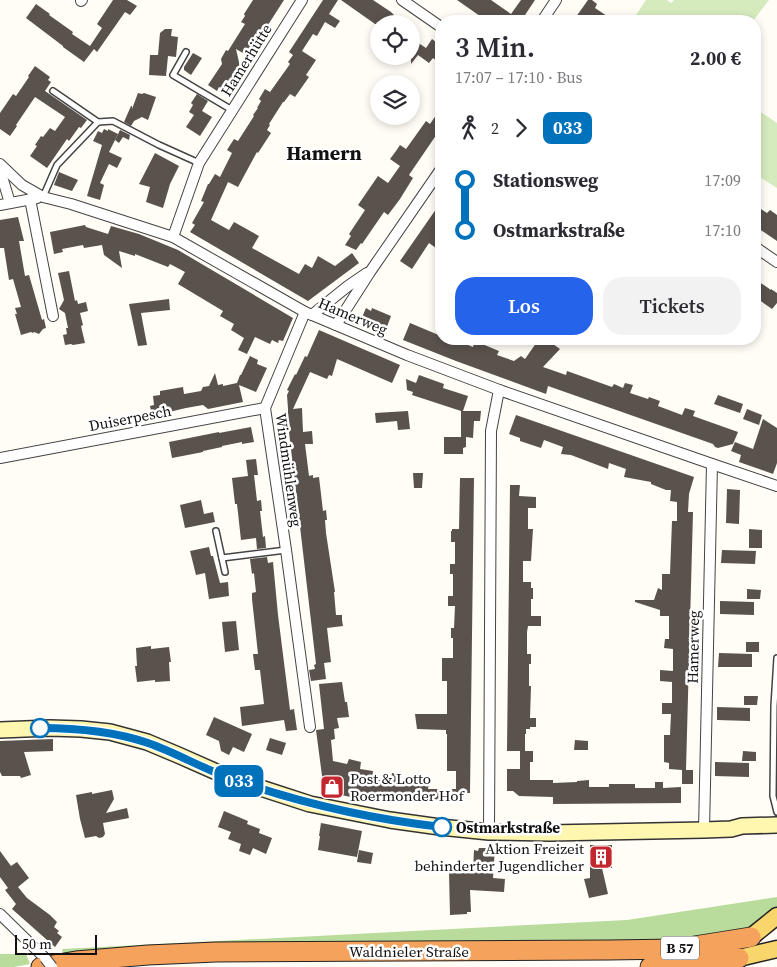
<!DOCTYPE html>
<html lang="de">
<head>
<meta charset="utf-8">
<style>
  :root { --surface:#fff; --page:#f2f2f3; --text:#2b2b33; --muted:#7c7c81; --accent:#2563eb }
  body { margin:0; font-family:"Source Serif 4",serif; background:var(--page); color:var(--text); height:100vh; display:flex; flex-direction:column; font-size:19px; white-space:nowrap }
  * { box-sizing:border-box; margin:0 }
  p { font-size:16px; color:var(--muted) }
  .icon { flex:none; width:28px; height:28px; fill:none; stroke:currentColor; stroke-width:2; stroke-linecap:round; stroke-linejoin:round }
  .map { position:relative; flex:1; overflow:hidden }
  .details { position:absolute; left:435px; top:15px; width:326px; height:330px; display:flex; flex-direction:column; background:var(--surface); border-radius:20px; box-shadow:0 2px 8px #0003 }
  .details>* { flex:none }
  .badge { padding:0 10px; border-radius:8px; font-size:18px; line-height:32px }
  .tools { position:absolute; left:370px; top:15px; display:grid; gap:10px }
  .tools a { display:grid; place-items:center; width:50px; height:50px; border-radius:50%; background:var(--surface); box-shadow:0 2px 8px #0003; font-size:25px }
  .scale { position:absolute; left:15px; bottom:12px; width:82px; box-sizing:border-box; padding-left:5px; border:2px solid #111; border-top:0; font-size:14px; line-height:18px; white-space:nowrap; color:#111; -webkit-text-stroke:4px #fff; paint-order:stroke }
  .map>.badge { position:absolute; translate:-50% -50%; box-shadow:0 0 0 2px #fff }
  .legs { display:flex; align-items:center; gap:8px; height:55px; padding:0 20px; font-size:16px }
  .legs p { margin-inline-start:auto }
  .head { display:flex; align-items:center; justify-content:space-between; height:85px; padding:0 20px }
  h1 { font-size:28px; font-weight:600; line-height:38px }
  .button { display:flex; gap:10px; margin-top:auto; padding:10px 20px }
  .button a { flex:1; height:58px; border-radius:20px; background:var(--accent); color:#fff; font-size:20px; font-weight:600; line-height:58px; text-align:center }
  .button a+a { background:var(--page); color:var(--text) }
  ul { padding:0 20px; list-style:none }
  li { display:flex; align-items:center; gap:18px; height:50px; font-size:19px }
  li i { display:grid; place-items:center; width:8px; height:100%; margin:0 6px; background:currentColor }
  li i::after { content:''; width:12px; height:12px; margin:-6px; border:4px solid; border-radius:50%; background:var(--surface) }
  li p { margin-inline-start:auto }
  li:first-child i { background:linear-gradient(#0000 50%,currentColor 0) }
  li:last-child i { background:linear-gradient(currentColor 50%,#0000 0) }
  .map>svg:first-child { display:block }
  .green { fill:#d5ebbd }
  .forest { fill:#b9dc9c }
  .building { fill:#5a524d }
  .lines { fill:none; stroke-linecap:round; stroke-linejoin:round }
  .lane-casing { stroke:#444; stroke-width:8 }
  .street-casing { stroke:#444; stroke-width:12 }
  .secondary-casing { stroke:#333; stroke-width:18 }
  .primary-casing { stroke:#222; stroke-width:19 }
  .highway-casing { stroke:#222; stroke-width:21 }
  .lane { stroke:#fff; stroke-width:5 }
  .street { stroke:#fff; stroke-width:10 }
  .secondary { stroke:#fff6b0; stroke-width:15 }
  .primary { stroke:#f9d66b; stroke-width:16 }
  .highway { stroke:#f5a25d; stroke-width:19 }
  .street-bridge-casing { stroke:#444; stroke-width:12; stroke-linecap:butt }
  .street-bridge { stroke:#fff; stroke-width:10 }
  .line-1-casing { stroke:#fff; stroke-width:11 }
  .line-1 { stroke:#0072bc; stroke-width:8 }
  .stop-1-dot { fill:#fff; stroke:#0072bc; stroke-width:2.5 }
  .labels { text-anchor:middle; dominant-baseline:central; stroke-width:5; stroke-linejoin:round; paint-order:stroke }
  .shield { fill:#fff; stroke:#585858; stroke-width:1 }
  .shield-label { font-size:14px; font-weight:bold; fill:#111 }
  .street-label { font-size:15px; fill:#111; stroke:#fff }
  .poi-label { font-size:15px; fill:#111; stroke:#fff; text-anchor:start }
  .stop-label { font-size:15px; font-weight:bold; fill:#111; stroke:#fff; text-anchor:start }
  .district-label { font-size:20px; font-weight:bold; fill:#111; stroke:#fff }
</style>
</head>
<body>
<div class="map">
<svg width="777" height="967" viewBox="0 0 777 967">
  <rect width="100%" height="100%" fill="#fffdf5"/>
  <g class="green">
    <path d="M646 0H667L671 3 674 0H769L753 21H632Z"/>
    <path d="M755 108 777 123V188L755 174Z"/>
  </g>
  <g class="forest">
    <path d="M777 897V908L746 932 697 939 64 958 62 949 627 920Z"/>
    <path d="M0 954H26L30 964 14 967H0Z"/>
  </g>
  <g class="building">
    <path d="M113 0H127L137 6 130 15 125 12 97 52 94 49 84 62 63 47V46L26 18 36 4 50 14 49 15 73 32 72 34 90 46 102 28 97 24Z"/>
    <path d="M253 0H284L248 56 236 49 241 71H239L227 91 219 87 217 91 208 85 222 64 221 59 226 50 228 51 245 24 241 22 245 16 244 14Z"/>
    <path d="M323 0H338L329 14 340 21 335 28 325 22 317 36 313 34 302 51 316 60 306 75 309 77 295 97 290 94 284 102H283L269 124 270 125 267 130 271 133 258 153 257 152 238 187 228 182 211 220 229 230 234 222 259 236 252 248 299 274 305 264 312 268 318 256 335 266 352 253 359 263 308 301 190 232 195 225 192 223 204 202 201 201 208 184H209L215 174 220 177 232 153 227 150 234 139 238 141 254 116 253 115 258 108H257L261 101 259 99 265 89 270 92 290 64 288 62 293 55 289 52Z"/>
    <path d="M341 0H373L391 12 395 16V17L404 24H375Z"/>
    <path d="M457 0H491L511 14 521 0H535L521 21H487Z"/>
    <path d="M588 0H592L597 4 595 8 607 16 603 21H573Z"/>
    <path d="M165 29H172L171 36 178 37 176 57 168 56 166 76 149 75 150 55H158L160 33Z"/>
    <path d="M411 38 426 48 432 39 441 46V57L438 62 433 58 429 63 418 55 411 64Z"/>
    <path d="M193 53 202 58 191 75 184 70V67Z"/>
    <path d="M35 66 50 77 48 80 51 82 45 91 87 120 81 128 79 127 69 141 67 139 47 168 30 156 37 146 35 145 41 136 43 137 50 128 55 131 65 117 35 97 16 125 17 126 10 136 0 129V113L13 94 16 96 29 77 28 76Z"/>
    <path d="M138 93 142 94 144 93 156 97 148 120 142 117 134 121 131 126 124 122 131 106H132V109Z"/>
    <path d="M197 94 208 101 202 111 212 117 200 136 186 127 194 115 189 112 193 105 191 103Z"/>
    <path d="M441 108V128L409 175 413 178 400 199 388 215 384 212 362 244 361 243 356 250 345 245 351 236 349 234 365 210 358 205 378 176 388 183 400 166 390 159 396 151 400 145 406 149 426 121 430 124Z"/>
    <path d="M104 129 108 131V129L118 134 109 152 122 158 117 168 109 164 100 183 104 185 100 200 87 196 102 145 93 141 98 131 102 133Z"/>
    <path d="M120 130 130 135 129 140 123 137 119 143 115 140Z"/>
    <path d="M155 153 179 166 170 184 163 208 146 202 150 187 139 184Z"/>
    <path d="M59 172 78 180 72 191 54 185Z"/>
    <path d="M441 202V241L436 248 429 243 412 269 400 261Z"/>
    <path d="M755 205 767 213 770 210 777 215V241L755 226Z"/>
    <path d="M18 217 24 241H19L25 276 29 275 42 320 44 319 46 328 43 329 39 334 34 332 33 333 31 332 21 335 15 314H17L15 308 21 307 13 279 9 280 4 248H0V220Z"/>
    <path d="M85 225 86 227 108 234 111 226 139 234 178 250 293 318 283 341 279 340 278 343 272 340 270 344 255 337 247 354 238 350 244 338 231 330 234 324 220 316 223 311 178 284 185 272 170 264 168 267 135 254V256L119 251 122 268 104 255 102 245 84 248 83 245 62 249 63 252 54 254 50 232Z"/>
    <path d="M69 271 75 301 77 300 78 304 86 302 88 311 80 313 83 325 81 326 85 343 73 345 71 344 65 345 63 335 67 334 66 328H68L65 313 59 309 64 300 58 273Z"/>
    <path d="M755 279 771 290V289L777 293V303L772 309 755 297Z"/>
    <path d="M169 299 170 310 141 313 147 345 138 346 129 304Z"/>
    <path d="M366 308 371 311 372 308 391 316 385 332 360 322Z"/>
    <path d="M410 323 441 336V339H453L473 347 475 341 499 351 497 355 514 361 521 356 525 359 539 339H546L560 349 543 367 566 375 567 371 612 387 614 384 623 388 625 383 633 385 630 393 648 399 649 397 660 401 658 406 682 415 685 408 695 411 693 416 738 432 733 444 718 448 715 447 713 444 548 386 546 394 456 361 403 340Z"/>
    <path d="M319 330 400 365 392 383 337 359 332 376 329 375 327 379 310 372 293 409 302 408 303 432 312 431 313 444H305L309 476 313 475V478L319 477 323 511 326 510 327 520H325L326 533 335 592H334L336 615H342V620L343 626 327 628 331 662 324 663 326 679 311 681 309 670 315 669 314 665 316 664 289 432 287 414H288V409L287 395 289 391 287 390 295 374 296 375 305 356 307 357Z"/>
    <path d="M250 356 258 360 257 364 267 368 256 392 239 385 243 402 208 409 203 405 186 408 152 416 150 406 154 405 153 396 160 395V391L183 387 184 394 201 391 203 387 209 386 215 373 218 385 223 384V386L237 383 240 375H241Z"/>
    <path d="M419 375 444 384 443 388 468 396 463 411H481L480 421H474L473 438 466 437V447L463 448V454H444V437H461V411L412 395 413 392 407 390 406 379 416 383Z"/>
    <path d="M718 395 743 404 740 413 714 404Z"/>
    <path d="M747 409 762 415 759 425 743 419Z"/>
    <path d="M408 411 410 429 398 430 397 421 376 423 375 413Z"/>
    <path d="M516 415 694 477 689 494 688 512H693L686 770H693V784H682V770L669 769V763L664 762V735H670L671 714H662V703H672V682L660 681V670L673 671V649L664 648 665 639H669V616H660V610L635 602V600H654L658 588 662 590V574H670L672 521H677V502L670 501 671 490H666L651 484V482L624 477 626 469 609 463 608 469 571 455 561 454 563 447 544 440 541 448 520 441V438L509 434Z"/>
    <path d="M763 419 777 428V463L773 474 739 462 741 455 731 451 735 442 753 449Z"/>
    <path d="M251 427 254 442 242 444V442L222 446V447L203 451V452L172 458 169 442 219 432V433Z"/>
    <path d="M256 459 258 475H254L257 501 261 500 262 511H260L263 537 265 536 266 548 257 549 256 538 241 540 237 504H235L232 478 248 476 246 460Z"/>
    <path d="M413 473H423L422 488H414Z"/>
    <path d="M460 478H474L470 793H464L456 800V799H442V800L389 794 388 802 359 797V799L324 791 316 730 324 729 319 684 342 682 345 702H347L349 717 337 718 339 728 334 729 335 739 331 740 333 761 347 764 349 759 361 762 360 769 373 771 372 779 391 781 392 773 402 775V781L429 784 428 789H456V771H447V734H446V730L417 729 415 714H447V681H442V658H453V638H451V628H454L455 606H448V596H453V574H450V564H455V542H451V531H452V529H459Z"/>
    <path d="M510 485H520L519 496 536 497V508H528V529H533L531 561H523V582H531V588H533V599H531V616H541V626H528L527 632V654H531V664H529V686H531L530 718H536V727H530V729H526V734H525V751H533V762H530V780H553V783L577 782V781L589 780V787H609V784H635V788H655V782H663V788L681 787V803L553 804V797L519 796 513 791H507V769H520V751H507Z"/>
    <path d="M727 489 740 490 739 524 726 523Z"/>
    <path d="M201 500 204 514 213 512 215 522 185 528 180 505Z"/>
    <path d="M749 529 762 530V548H749Z"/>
    <path d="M209 547 211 556H213L220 583 228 582 229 596 209 599 205 573 196 575 190 551Z"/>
    <path d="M722 550 756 551 755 564 721 563Z"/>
    <path d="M267 557 268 563 273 562 278 615 290 710 294 709 297 730 286 731 284 720 242 726 240 707 264 704 260 670H255L253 654H258L252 599V593L256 592 254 573 252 574 250 559Z"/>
    <path d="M747 589 761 590 760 599H747Z"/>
    <path d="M720 601 754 602V615L720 614Z"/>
    <path d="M236 621 239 650 225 652 222 622Z"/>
    <rect x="746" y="642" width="13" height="10"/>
    <path d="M151 646V649L169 647 171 662H169L170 681 155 682V680L137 682 135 666H137L136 648Z"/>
    <path d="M719 653 752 654V667H718Z"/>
    <path d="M744 696H758L757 705H744Z"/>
    <path d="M717 707 750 708V721L717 720Z"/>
    <path d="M214 717 252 734 244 752 233 747 229 755 221 751 219 741 206 735Z"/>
    <path d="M270 738 286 743 282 755 266 750Z"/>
    <path d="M53 739V751L24 752 31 775 21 778 20 776H2L0 772V741Z"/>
    <path d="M575 740 588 741V750H574Z"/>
    <path d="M743 751 756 752V761H742Z"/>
    <path d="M715 762 749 763V777L715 776Z"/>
    <path d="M112 790 114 799 106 813 127 808 129 818 103 823 105 834 103 837 99 838 96 836 85 838 80 819 76 795 92 792V794Z"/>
    <path d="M224 811 248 821 247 824 260 829 259 833 272 838 266 854 253 848 250 855 239 851 241 844 228 839 231 832 218 827Z"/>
    <path d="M321 823 362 831 357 857 318 850 320 836H319Z"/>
    <path d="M590 845H612V868H602L608 894 589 898 584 879 590 878Z"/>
    <path d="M479 848H495L493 878 505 879 504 892 470 890 471 912H467V914L450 915 449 872H473L474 850 478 851Z"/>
    <path d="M359 850 373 853 371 864 357 862Z"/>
    <path d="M0 851 11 866 17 862 29 878 18 887 27 898 50 915 57 922 54 927 59 931 57 933 62 937 55 947 12 909 16 904 5 890 8 888 0 877Z"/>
  </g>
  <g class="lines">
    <g class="lane-casing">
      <g id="lane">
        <path d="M186 52 173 75 232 110"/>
        <path d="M53 91 98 122"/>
        <path d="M43 197 57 165 98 122 113 121 159 145 199 163"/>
        <path d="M216 531 225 572"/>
        <path d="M222 558 286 550"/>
        <path d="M777 658 774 706 773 796 777 812"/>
      </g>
    </g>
    <g class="street-casing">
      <g id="street">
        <path d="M402 0 441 27"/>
        <path d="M81 1 82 0"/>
        <path d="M542 21 556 0"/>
        <path d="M0 164 22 185 43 197 71 204 173 237 305 312 407 355 502 391 712 464 777 486"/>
        <path d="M0 170 10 203"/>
        <path d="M30 199 53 316"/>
        <path d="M0 205 37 198"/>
        <path d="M173 237 199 163 302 0"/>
        <path d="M755 247 777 262"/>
        <path d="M305 312 265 408 286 550 310 727"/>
        <path d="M312 315 348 286 367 273"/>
        <path d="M336 325 370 272 441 169"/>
        <path d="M0 458 265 408"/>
        <path d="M704 830 712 464"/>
        <path d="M489 832 491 431 499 390"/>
        <path d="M0 914 45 958"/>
      </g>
    </g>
    <g class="secondary-casing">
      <path id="secondary" d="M0 730 50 728 81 729 110 732 147 742 178 755 230 778 310 804 390 820 440 827 489 832 550 833 704 830 731 829 742 826 777 825"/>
    </g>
    <g class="primary-casing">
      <g id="primary">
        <path d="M751 937 777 916"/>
        <path d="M739 958 777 949"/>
      </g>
    </g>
    <g class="highway-casing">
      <g id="highway">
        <path d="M41 967 76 961 148 955 216 952 609 950 676 949 751 937"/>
        <path d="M650 967 739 958"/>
      </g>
    </g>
    <use href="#lane" class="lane"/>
    <use href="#street" class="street"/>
    <use href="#secondary" class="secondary"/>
    <use href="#primary" class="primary"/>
    <use href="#highway" class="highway"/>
    <g class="street-bridge-casing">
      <path id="street-bridge" d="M45 958 52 967"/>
    </g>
    <use href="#street-bridge" class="street-bridge"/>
  </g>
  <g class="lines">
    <g class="line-1-casing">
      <path id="line-1" d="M40 728C77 728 113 731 148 743 177 753 203 769 232 779 300 803 371 819 442 827"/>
    </g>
    <use href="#line-1" class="line-1"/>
  </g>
  <defs>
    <g id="shop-square" transform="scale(1.25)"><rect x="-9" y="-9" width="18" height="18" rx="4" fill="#c4262e" stroke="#fff"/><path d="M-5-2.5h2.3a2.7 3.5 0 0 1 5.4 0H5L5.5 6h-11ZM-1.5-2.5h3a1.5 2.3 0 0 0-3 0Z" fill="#fff"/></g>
    <g id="building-square" transform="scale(1.25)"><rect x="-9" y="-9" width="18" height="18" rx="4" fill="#c4262e" stroke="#fff"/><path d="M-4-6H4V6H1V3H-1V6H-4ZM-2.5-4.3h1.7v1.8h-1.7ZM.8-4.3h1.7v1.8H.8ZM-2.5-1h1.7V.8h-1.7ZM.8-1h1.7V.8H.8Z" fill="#fff"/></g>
  </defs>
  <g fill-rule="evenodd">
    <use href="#shop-square" x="332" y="787"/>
    <use href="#building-square" x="601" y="857"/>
  </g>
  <g class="stop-1-dot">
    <circle cx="40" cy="728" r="9"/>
    <circle cx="442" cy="827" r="9"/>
  </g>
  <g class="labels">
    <rect class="shield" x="661" y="936.5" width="38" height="23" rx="4"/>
    <g class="shield-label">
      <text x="680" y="948">B 57</text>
    </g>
    <g class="street-label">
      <text transform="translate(246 60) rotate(-58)">Hamerhütte</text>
      <text transform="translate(353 316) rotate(23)">Hamerweg</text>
      <text transform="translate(130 418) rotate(-11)">Duiserpesch</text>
      <text transform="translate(289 470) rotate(82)">Windmühlenweg</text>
      <text transform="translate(693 647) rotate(-89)">Hamerweg</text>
      <text x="409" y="951">Waldnieler Straße</text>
    </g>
    <g class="poi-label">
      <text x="350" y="778">Post &amp; Lotto<tspan x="350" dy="17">Roermonder Hof</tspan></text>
      <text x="584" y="848" text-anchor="end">Aktion Freizeit<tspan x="584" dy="17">behinderter Jugendlicher</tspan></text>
    </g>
    <g class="stop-label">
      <text x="456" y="827">Ostmarkstraße</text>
    </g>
    <g class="district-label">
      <text x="324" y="153">Hamern</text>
    </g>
  </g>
</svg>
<div class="tools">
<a><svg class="icon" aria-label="locate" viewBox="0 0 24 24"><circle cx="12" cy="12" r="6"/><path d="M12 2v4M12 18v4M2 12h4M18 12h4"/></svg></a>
<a><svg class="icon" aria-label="layers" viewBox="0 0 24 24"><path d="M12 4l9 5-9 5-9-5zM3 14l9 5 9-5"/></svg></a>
</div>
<div class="scale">50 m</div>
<b class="badge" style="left:239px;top:781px;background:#0072bc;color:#fff">033</b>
<section class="details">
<div class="head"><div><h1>3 Min.</h1><p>17:07 – 17:10 · Bus</p></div><b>2.00 €</b></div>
<div class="legs"><svg class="icon" aria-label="walk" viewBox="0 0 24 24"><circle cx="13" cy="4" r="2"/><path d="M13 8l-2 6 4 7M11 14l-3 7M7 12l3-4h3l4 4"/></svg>2<svg class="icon" aria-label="forward" viewBox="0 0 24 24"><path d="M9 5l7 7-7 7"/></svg><b class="badge" style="background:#0072bc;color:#fff">033</b></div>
<ul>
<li><i style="color:#0072bc"></i><b>Stationsweg</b><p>17:09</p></li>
<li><i style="color:#0072bc"></i><b>Ostmarkstraße</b><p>17:10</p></li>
</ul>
<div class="button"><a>Los</a><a>Tickets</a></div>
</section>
</div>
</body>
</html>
